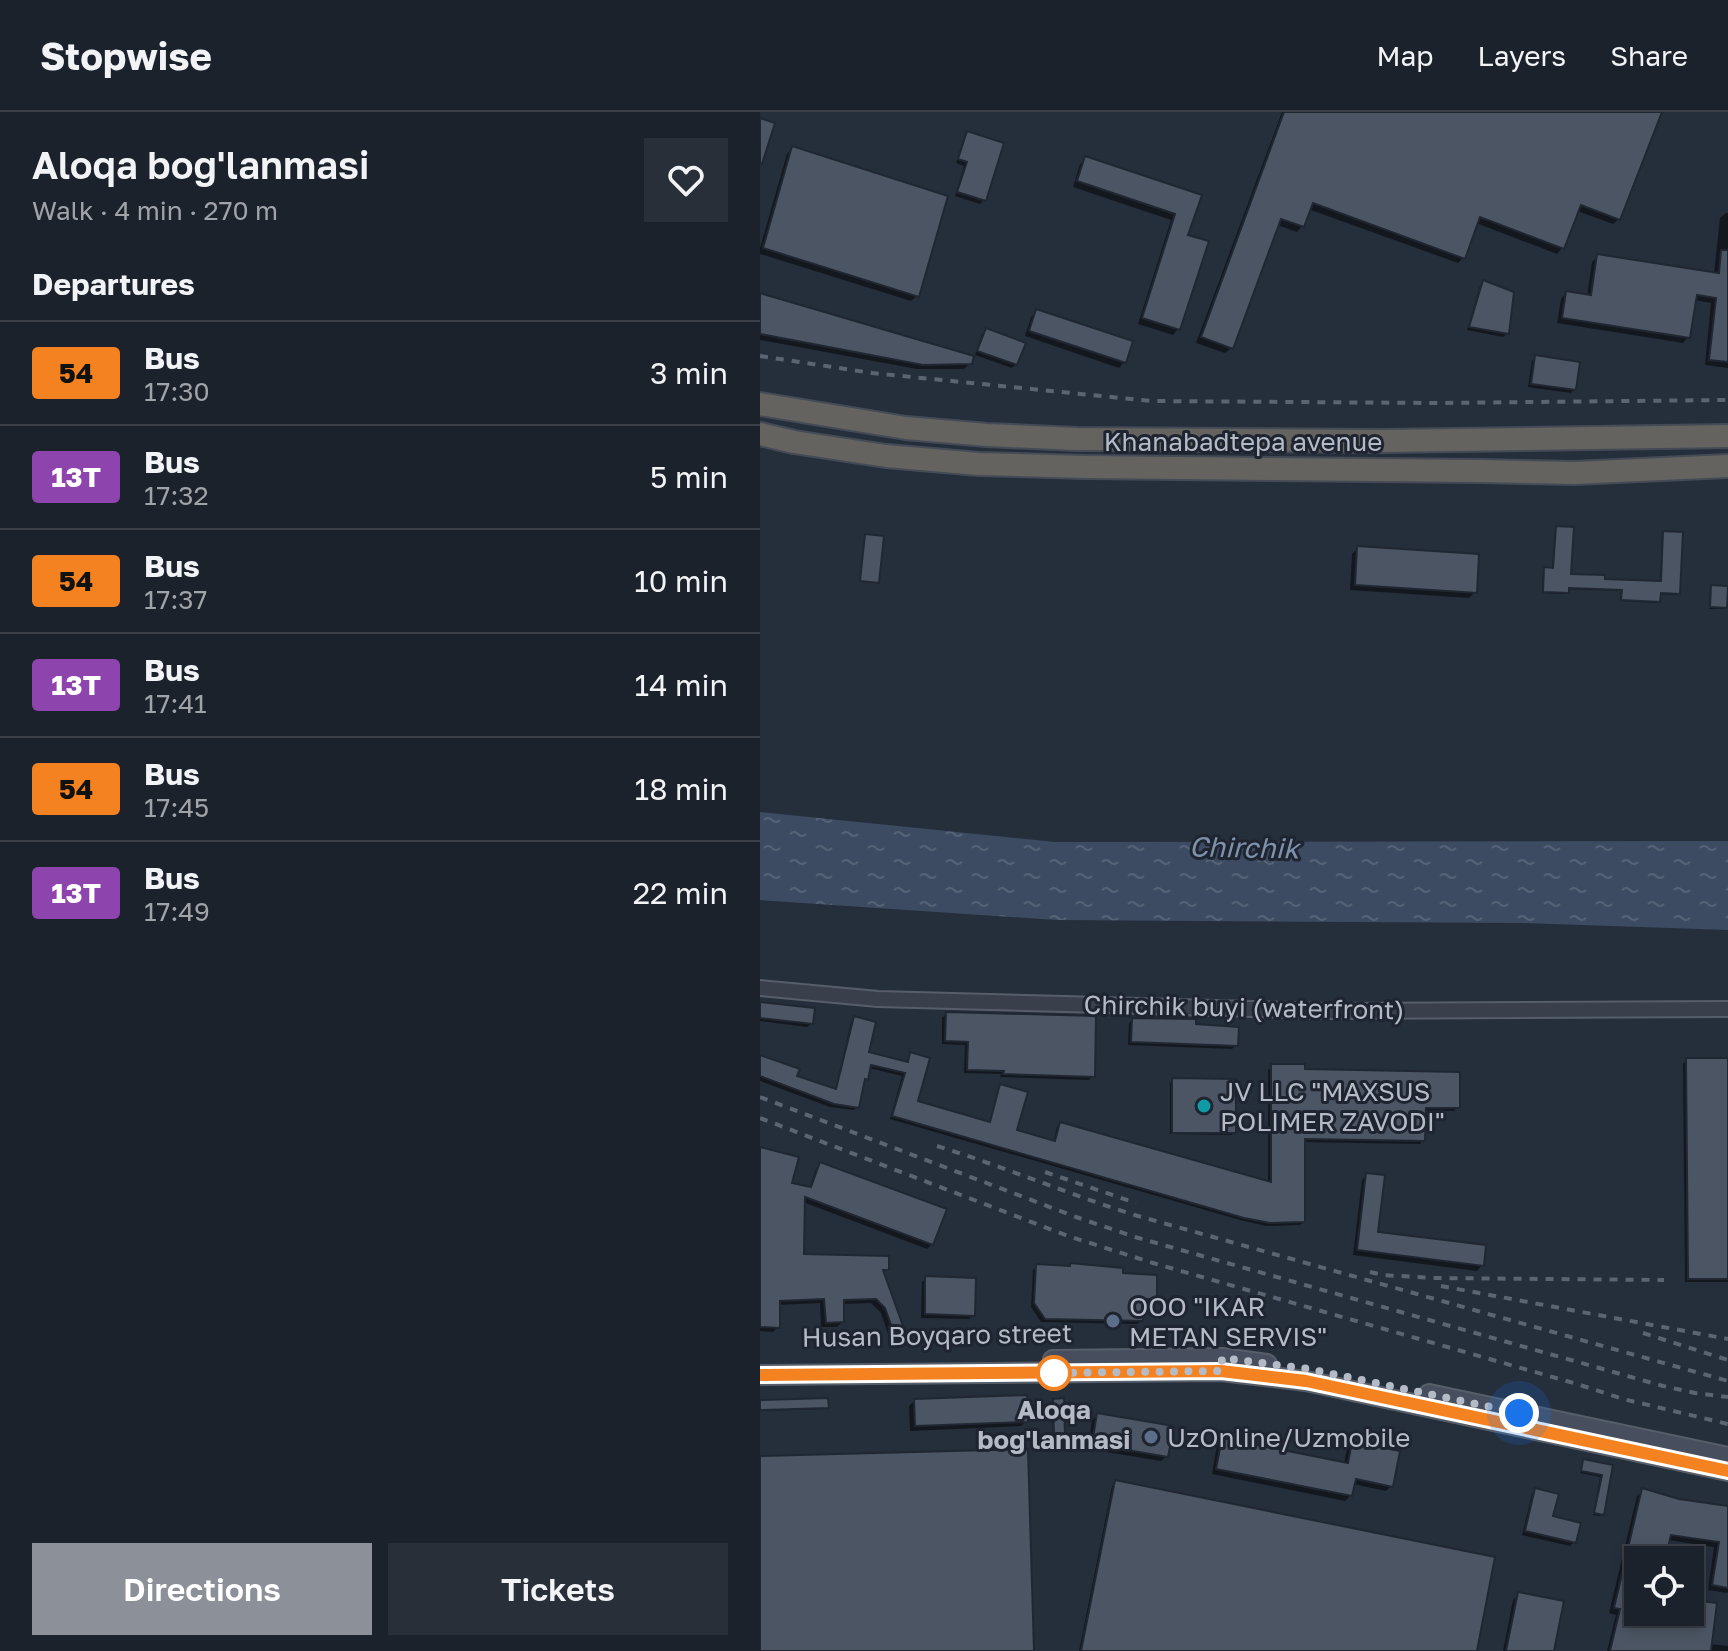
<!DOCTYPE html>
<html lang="en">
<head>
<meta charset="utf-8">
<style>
  :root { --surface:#1c222c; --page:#292f38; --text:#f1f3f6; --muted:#a0a4a9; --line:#3a3f48; --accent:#8c9099 }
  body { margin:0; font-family:"Golos Text",sans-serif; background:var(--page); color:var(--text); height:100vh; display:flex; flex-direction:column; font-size:30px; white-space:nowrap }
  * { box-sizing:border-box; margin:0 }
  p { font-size:26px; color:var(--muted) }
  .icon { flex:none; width:44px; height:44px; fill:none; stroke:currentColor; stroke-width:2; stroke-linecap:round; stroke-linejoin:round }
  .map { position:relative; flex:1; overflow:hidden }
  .side { display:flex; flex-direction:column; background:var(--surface); width:760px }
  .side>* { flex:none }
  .badge { padding:0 16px; border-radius:6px; font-size:28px; line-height:52px }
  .controls { position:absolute; left:864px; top:1434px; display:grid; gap:16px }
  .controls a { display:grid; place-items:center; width:80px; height:80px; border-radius:0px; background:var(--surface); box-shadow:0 4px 12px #0003,0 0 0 2px var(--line); font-size:40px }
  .you { position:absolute; width:40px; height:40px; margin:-20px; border:6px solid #fff; border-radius:50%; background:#1a73e8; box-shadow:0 0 0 12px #1a73e833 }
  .map>.badge { position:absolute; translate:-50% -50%; box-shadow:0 0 0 4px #fff }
  h2 { padding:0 32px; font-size:30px; line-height:72px }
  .round { display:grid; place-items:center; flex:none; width:84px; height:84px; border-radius:0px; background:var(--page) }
  .summary { display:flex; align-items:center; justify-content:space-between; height:136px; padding:0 32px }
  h1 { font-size:38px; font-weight:600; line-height:60px }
  .primary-button { display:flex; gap:16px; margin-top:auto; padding:16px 32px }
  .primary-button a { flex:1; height:92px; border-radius:0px; background:var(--accent); color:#fff; font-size:32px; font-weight:600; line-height:92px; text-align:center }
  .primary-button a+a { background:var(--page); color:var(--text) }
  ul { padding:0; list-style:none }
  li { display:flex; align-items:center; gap:24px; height:104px; padding:0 32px; border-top:2px solid var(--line) }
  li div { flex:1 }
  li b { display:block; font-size:30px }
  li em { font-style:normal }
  li .badge { min-width:88px; font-weight:700; text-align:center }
  header { display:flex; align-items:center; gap:48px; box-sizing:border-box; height:112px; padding:0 40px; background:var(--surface); border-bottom:2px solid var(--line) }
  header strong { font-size:38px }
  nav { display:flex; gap:44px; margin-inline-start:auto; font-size:28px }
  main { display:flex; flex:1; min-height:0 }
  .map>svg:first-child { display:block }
  .water { fill:url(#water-ripples) }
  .shadow { fill:#0007 }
  .building { fill:#4c5563; stroke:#202732; stroke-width:2 }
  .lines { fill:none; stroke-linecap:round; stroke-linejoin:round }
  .minor-casing { stroke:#575e69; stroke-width:18 }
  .secondary-casing { stroke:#575e69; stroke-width:22 }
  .trunk-casing { stroke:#444b56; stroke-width:26 }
  .minor { stroke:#39404b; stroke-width:14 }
  .secondary { stroke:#474f5e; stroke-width:18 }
  .trunk { stroke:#646360; stroke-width:22 }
  .rail { stroke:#5b6472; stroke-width:4; stroke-dasharray:8 8; stroke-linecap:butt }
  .line-casing { stroke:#fff; stroke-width:18 }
  .line { stroke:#f58220; stroke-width:12 }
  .walk { stroke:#b4bbc6; stroke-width:8; stroke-dasharray:0 14.4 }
  .culture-dot { fill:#0f9aa8; stroke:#1e2530; stroke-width:3 }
  .service-dot { fill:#5c6f8a; stroke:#1e2530; stroke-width:3 }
  .stop-dot { fill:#fff; stroke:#f58220; stroke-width:4 }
  .labels { text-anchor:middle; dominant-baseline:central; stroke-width:6; stroke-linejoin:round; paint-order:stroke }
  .street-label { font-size:26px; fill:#b4bbc6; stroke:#1e2530 }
  .poi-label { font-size:26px; fill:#b4bbc6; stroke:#1e2530; text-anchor:start }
  .stop-label { font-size:26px; font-weight:bold; fill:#b4bbc6; stroke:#1e2530 }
  .water-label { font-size:28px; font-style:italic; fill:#7e91ab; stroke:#1e2530 }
</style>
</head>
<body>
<header>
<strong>Stopwise</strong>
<nav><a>Map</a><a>Layers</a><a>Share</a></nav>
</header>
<main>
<section class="side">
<div class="summary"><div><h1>Aloqa bog'lanmasi</h1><p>Walk · 4 min · 270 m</p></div><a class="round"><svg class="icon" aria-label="heart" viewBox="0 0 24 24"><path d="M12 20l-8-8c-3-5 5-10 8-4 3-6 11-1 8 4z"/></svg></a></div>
<h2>Departures</h2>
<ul>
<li><span class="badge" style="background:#f58220;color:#111">54</span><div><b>Bus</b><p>17:30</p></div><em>3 min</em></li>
<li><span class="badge" style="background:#8e44ad;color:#fff">13Т</span><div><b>Bus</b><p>17:32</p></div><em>5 min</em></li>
<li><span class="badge" style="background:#f58220;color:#111">54</span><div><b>Bus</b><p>17:37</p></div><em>10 min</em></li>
<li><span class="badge" style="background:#8e44ad;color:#fff">13Т</span><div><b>Bus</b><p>17:41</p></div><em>14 min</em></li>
<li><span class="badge" style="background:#f58220;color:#111">54</span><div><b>Bus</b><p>17:45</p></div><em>18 min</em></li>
<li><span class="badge" style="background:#8e44ad;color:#fff">13Т</span><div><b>Bus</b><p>17:49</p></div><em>22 min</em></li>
</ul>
<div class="primary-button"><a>Directions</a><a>Tickets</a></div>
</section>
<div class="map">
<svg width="968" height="1539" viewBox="0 0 968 1539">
  <defs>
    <pattern id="water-ripples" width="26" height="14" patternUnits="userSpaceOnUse" patternTransform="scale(2)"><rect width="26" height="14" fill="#3c4b62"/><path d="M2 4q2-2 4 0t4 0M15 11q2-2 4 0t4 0" fill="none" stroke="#566377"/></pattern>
  </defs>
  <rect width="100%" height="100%" fill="#252e3b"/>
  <path class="water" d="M0 700 295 730 968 729V818L761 811 296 808 0 788Z"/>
  <g class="shadow">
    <path d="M522 0H899L859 107 853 112 817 99 802 136 797 142 716 111 703 146 698 151 548 97 542 114 537 120 517 113 471 236 465 241 436 231Z"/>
    <path d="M208 21 224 88 220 92 195 84 204 54 196 51 204 25Z"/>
    <path d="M32 37 157 184 151 189 0 142V136L27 42Z"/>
    <path d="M326 47 439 84 426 124 418 217 413 223 378 212 411 108 313 75 320 52Z"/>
    <path d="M966 101H968V256L945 253 951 191 934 188 928 225 923 231 797 211 801 187 806 181 827 184 832 150 838 144 954 162 960 106Z"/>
    <path d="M724 170 747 221 743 225 707 218 720 174Z"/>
    <path d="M0 183 210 251 204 257H157L0 228Z"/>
    <path d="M277 200 364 250 359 256 265 224 271 205Z"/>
    <path d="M226 219 256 252 252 256 215 243 222 222Z"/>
    <path d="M776 245 814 277 811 281 768 275 772 249Z"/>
    <path d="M797 416 809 463 842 469 900 471 902 423 904 421 918 481 917 483 899 482 897 491 860 489 861 479 807 477 805 482 782 481 783 459 785 457H792L795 418Z"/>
    <path d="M598 436 715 480 709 486 590 478 592 442Z"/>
    <path d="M952 475 965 495 963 497H949L950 477Z"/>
    <path d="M0 892 51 912 47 915 0 909Z"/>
    <path d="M186 902 333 964 329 968 240 965 241 962 204 961 205 933 182 932V906Z"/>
    <path d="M94 907 107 942 146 952 151 943 156 991 293 1031 297 1015 301 1012 508 1072V958L512 954 543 958 698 995 694 999 664 998 663 1028 660 1032 543 1030V1110L540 1113 506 1114 480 1108 130 1007 142 964 109 956 106 967 102 970 97 995 94 998 70 995 0 969V945L35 965 75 979 91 910Z"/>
    <path d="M372 908 434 914 476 933 472 937 368 933 369 911Z"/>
    <path d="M927 948H968V1170H925L923 952Z"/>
    <path d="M412 968 474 1020 472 1023 410 1022V971Z"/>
    <path d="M0 1037 30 1072 49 1077 56 1057 61 1052 172 1132 167 1137 43 1090 42 1144 127 1157 122 1162 145 1225 140 1230 131 1231 121 1201 111 1191 82 1192V1210L77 1215H61L60 1191 18 1193V1215L13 1220 0 1219Z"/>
    <path d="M607 1063 616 1122 722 1153 717 1159 593 1143 602 1068Z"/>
    <path d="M277 1154 360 1163 395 1187 391 1190H382L381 1209 377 1212 281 1210 271 1195 273 1158Z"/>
    <path d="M166 1166 213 1203 209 1207 161 1206 162 1170Z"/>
    <path d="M154 1289 266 1309 261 1314 150 1319 149 1294Z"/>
    <path d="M294 1289 303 1323 300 1326H293L292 1291Z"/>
    <path d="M0 1290 67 1295 64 1297 0 1299Z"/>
    <path d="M338 1303 407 1344 401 1349 328 1337 332 1308Z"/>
    <path d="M463 1328 584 1352 587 1337 593 1332 631 1374 626 1379 593 1372 591 1383 585 1389 452 1362 457 1333Z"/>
    <path d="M824 1349 851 1355 842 1402 840 1404 833 1403 840 1365 820 1361Z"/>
    <path d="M356 1370 715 1539H319L352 1374Z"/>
    <path d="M776 1378 791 1406 814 1430 810 1434 762 1423 772 1382Z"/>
    <path d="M883 1379 919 1389 968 1396V1480L967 1481 948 1478 954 1435 908 1428 903 1448H878V1500H893L884 1539H847L856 1503 849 1501 877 1384Z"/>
    <path d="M759 1482 792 1539H743L753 1488Z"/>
    <path d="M930 1490 950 1532 968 1534V1539H899L904 1500H930Z"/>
  </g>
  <g class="building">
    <path d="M524 0H902L860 108 821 93 804 137 720 105 705 147 553 91 544 115 521 107 473 237 441 225Z"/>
    <path d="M0 6 15 11 2 52 0 51Z"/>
    <path d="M207 19 244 31 226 89 197 80 207 50 198 47Z"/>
    <path d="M32 34 188 84 159 185 3 136Z"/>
    <path d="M325 44 442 83 428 123 449 129 420 218 382 206 415 102 317 69Z"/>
    <path d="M961 138H968V250L949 248 956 186 937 183 930 226 802 206 806 179 831 183 837 142 959 161Z"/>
    <path d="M723 168 754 180 749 222 709 215Z"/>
    <path d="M0 181 214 244 212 252 163 253 0 222Z"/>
    <path d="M276 197 373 229 366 251 269 219Z"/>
    <path d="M226 216 266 231 257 253 217 239Z"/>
    <path d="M775 243 820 250 816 278 771 272Z"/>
    <path d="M796 414 814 415 811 462 845 463V467L901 469 903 419 923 420 920 482 901 481 900 490 861 488 862 478 809 476V481L783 480 784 455 793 456Z"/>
    <path d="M105 422 124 424 119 471 100 469Z"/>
    <path d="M597 434 719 442 717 481 595 473Z"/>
    <path d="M951 473 968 474 967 496 950 495Z"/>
    <path d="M0 890 55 896 53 912 0 906Z"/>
    <path d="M186 900 336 904 335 965 243 962 244 959 207 958 208 930 185 929Z"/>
    <path d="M94 904 116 910 109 940 148 950 150 940 170 946 158 989 230 1010 240 972 268 980 257 1018 295 1029 300 1010 511 1070V952H545V957L700 960V996H666L665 1029 545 1027V1110L510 1111 484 1106 132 1004 145 961 111 953 108 968 105 967 99 996 74 992 0 964V943L40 957 37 964 76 977Z"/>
    <path d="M372 906 436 907V912L479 915 478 934 371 930Z"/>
    <path d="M926 946H968V1167H928Z"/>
    <path d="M412 966 476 967V1021H412Z"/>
    <path d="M0 1035 39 1045 32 1071 51 1075 60 1050 187 1097 173 1133 45 1085 44 1142 129 1144V1158H123L147 1225 136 1227 125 1196 116 1187 84 1188V1210L66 1211 64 1187 20 1189V1216L0 1215Z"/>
    <path d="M606 1061 625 1063 618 1120 726 1133 724 1154 597 1138Z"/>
    <path d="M310 1151 363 1156V1161L397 1163V1187H384L383 1209 285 1207 274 1191 276 1152 310 1154Z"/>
    <path d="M165 1164 216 1166 215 1204 165 1202Z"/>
    <path d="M267 1283 268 1310 155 1314 154 1287Z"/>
    <path d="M68 1286 69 1296 0 1298V1288Z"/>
    <path d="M304 1286 305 1324 294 1325 293 1287Z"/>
    <path d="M337 1301 414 1314 408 1345 332 1332Z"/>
    <path d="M462 1326 588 1351 592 1330 640 1339 633 1375 596 1367 592 1384 456 1357Z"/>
    <path d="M268 1337 274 1539H0V1344Z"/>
    <path d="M823 1347 853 1353 844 1403 834 1401 842 1363 821 1359Z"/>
    <path d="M355 1368 735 1445 717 1539H321Z"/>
    <path d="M775 1376 799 1382 793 1404 821 1411 816 1431 765 1419Z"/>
    <path d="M882 1376 919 1387 968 1394V1476L952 1473 959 1430 911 1423 905 1448H878V1500H930V1488L957 1491 951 1539H850L860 1497 854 1496Z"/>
    <path d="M758 1480 804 1489 794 1539H746Z"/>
  </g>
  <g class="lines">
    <g class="minor-casing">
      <path id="minor" d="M0 876 118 887 571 899 968 897"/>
    </g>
    <g class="secondary-casing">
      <g id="secondary">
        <path d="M293 1248 462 1246 507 1252"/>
        <path d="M0 1263 461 1259 546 1269 968 1359"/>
        <path d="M669 1282 968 1345"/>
      </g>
    </g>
    <g class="trunk-casing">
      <g id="trunk">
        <path d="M0 292 146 316 227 323 317 327 622 329 968 324"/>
        <path d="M0 322 34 330 126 344 219 352 325 355 719 359 814 361 968 354"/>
      </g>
    </g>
    <use href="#minor" class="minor"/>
    <use href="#secondary" class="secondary"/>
    <use href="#trunk" class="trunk"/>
    <g class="rail">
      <path d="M0 244 112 261 391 289 677 291 968 288"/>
      <path d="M0 985 316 1105 375 1125 903 1274 935 1281 968 1285"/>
      <path d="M0 1006 308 1124 393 1151 817 1272 863 1287 968 1312"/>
      <path d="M177 1034C245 1055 310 1083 378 1104L968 1269"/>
      <path d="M285 1060 376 1091"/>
      <path d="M610 1160 623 1163 673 1166 904 1168"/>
      <path d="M681 1174 968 1227"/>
      <path d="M883 1221 968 1248"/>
    </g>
  </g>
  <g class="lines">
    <g class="line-casing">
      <path id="line" d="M0 1263 461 1259 546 1269 968 1359"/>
    </g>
    <use href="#line" class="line"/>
    <path class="walk" d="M294 1261H282L461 1259 462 1246 549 1257 759 1301"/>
  </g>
  <circle class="culture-dot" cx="444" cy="994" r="8"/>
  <g class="service-dot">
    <circle cx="353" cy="1209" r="8"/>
    <circle cx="391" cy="1325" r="8"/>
  </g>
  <circle class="stop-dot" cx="294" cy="1261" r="16"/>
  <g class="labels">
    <g class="street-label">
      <text x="483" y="329">Khanabadtepa avenue</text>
      <text transform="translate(484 895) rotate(1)">Chirchik buyi (waterfront)</text>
      <text transform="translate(177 1223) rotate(-1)">Husan Boyqaro street</text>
    </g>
    <g class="poi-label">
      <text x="460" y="979">JV LLC "MAXSUS<tspan x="460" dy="30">POLIMER ZAVODI"</tspan></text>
      <text x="369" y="1194">OOO "IKAR<tspan x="369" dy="30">METAN SERVIS"</tspan></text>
      <text x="407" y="1325">UzOnline/Uzmobile</text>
    </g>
    <g class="stop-label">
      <text x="294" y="1297">Aloqa<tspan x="294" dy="30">bog'lanmasi</tspan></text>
    </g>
    <g class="water-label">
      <text transform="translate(484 735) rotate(1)">Chirchik</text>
    </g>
  </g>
</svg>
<div class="controls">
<a><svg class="icon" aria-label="locate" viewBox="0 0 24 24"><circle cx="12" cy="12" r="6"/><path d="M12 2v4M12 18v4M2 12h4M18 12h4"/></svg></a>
</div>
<div class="you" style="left:759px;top:1301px"></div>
</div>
</main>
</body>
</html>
